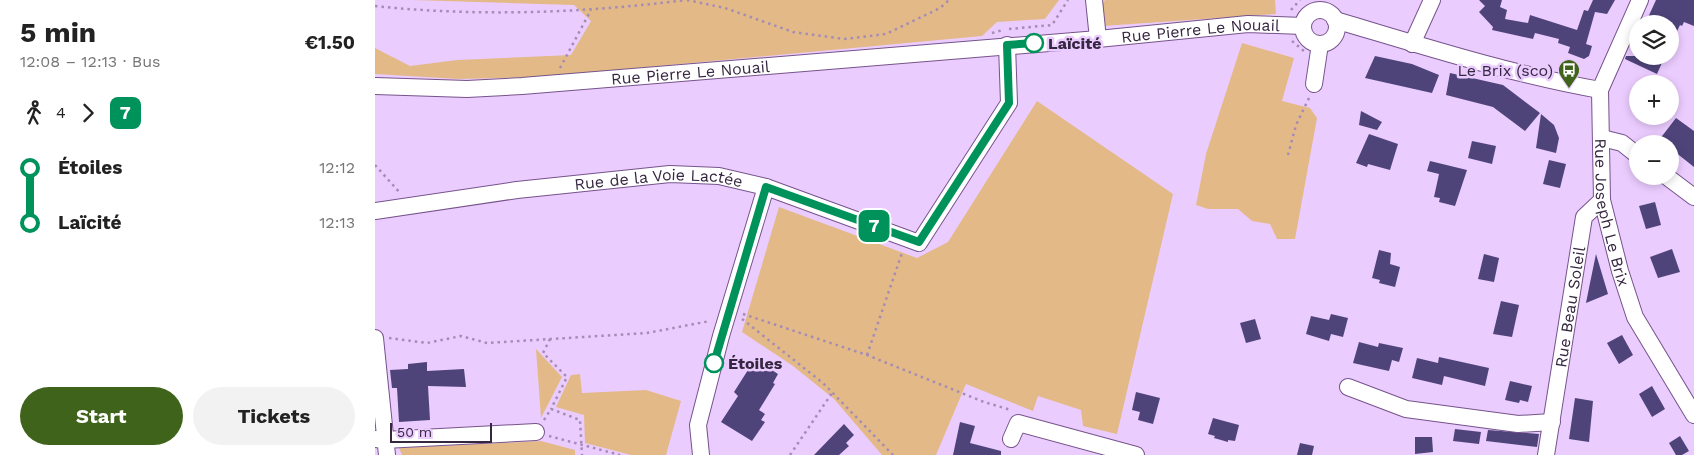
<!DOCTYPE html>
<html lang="en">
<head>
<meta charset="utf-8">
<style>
  :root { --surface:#fff; --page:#f2f2f2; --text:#222; --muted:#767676; --accent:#3f631b }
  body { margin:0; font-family:"Work Sans",sans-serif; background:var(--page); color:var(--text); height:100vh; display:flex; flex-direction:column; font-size:19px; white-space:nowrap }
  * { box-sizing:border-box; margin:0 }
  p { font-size:16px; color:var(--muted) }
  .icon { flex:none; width:28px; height:28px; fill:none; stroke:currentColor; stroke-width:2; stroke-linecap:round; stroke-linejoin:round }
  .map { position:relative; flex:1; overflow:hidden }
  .details { display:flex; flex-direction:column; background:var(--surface); width:375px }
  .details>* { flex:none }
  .badge { padding:0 10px; border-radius:8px; font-size:18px; line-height:32px }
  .tools { position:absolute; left:1254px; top:15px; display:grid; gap:10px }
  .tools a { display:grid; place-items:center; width:50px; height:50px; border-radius:50%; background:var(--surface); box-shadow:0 2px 8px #0003; font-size:25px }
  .scale { position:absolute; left:15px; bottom:12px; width:102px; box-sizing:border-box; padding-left:5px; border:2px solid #362740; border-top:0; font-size:14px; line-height:18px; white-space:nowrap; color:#362740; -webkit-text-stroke:4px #ebccff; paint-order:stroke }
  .map>.badge { position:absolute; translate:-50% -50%; box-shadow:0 0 0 2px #fff }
  .legs { display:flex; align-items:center; gap:8px; height:55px; padding:0 20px; font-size:16px }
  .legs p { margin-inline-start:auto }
  .headline { display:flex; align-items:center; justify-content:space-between; height:85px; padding:0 20px }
  h1 { font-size:28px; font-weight:700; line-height:38px }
  .primary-button { display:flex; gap:10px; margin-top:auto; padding:10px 20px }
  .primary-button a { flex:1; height:58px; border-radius:30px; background:var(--accent); color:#fff; font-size:20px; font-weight:700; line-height:58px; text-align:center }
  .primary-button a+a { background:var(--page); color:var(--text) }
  ul { padding:0 20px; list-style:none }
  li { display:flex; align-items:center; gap:18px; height:55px; font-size:19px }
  li i { display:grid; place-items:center; width:8px; height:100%; margin:0 6px; background:currentColor }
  li i::after { content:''; width:12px; height:12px; margin:-6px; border:4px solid; border-radius:50%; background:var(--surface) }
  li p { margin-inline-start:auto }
  li:first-child i { background:linear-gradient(#0000 50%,currentColor 0) }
  li:last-child i { background:linear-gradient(currentColor 50%,#0000 0) }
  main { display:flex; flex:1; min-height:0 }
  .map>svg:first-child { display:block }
  .green { fill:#e3ba87 }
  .building { fill:#4f447a }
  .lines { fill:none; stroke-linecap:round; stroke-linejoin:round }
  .minor-casing { stroke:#76538b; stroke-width:18 }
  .path { stroke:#a58cb5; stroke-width:2.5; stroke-dasharray:2.5 4; stroke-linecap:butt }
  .minor { stroke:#fff; stroke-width:16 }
  .line-1-casing { stroke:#fff; stroke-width:11 }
  .line-1 { stroke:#00925b; stroke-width:8 }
  .stop-1-dot { fill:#fff; stroke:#00925b; stroke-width:2.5 }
  .labels { text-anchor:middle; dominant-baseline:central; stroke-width:5; stroke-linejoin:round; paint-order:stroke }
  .street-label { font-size:16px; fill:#362740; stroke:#ebccff }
  .stop-label { font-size:16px; font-weight:bold; fill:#362740; stroke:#ebccff; text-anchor:start }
  .poi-label { font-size:16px; fill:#362740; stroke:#ebccff; text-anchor:end }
</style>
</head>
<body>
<main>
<section class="details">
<div class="headline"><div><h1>5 min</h1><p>12:08 – 12:13 · Bus</p></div><b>€1.50</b></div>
<div class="legs"><svg class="icon" aria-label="walk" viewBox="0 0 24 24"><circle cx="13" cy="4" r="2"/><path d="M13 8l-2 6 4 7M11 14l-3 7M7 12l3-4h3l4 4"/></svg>4<svg class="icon" aria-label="forward" viewBox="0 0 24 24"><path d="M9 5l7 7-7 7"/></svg><b class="badge" style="background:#00925b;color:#fff">7</b></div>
<ul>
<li><i style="color:#00925b"></i><b>Étoiles</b><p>12:12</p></li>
<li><i style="color:#00925b"></i><b>Laïcité</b><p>12:13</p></li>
</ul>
<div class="primary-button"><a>Start</a><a>Tickets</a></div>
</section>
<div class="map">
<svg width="1319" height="455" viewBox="0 0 1319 455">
  <rect width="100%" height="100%" fill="#ebccff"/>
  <g class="green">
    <path d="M38 0H684L670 19 622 22 607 36 166 77 83 79 0 74V48L35 66 82 60 196 55 216 21 199 5Z"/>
    <path d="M730 0H900L901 14 728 26 723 11Z"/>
    <path d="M867 43 919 58 907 101 935 108 942 118 920 239H902L895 224 877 221 863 209H833L821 205 831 154Z"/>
    <path d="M662 101 798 194 742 434 708 426 706 410 663 396 658 411 591 384 561 455H507L459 399 418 366 367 332 404 207 542 258 573 242Z"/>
    <path d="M161 349 187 377 166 418Z"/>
    <path d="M205 374 207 393 271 390 306 401 291 455H256L210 443 209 415 181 407 196 375Z"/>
    <path d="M166 441 200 450V455H27L24 448Z"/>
  </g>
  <g class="building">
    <path d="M1104 0H1127L1125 7 1132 10 1130 19 1153 23 1155 15 1202 30 1209 10 1213 11 1218 0H1240L1232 14 1220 12 1211 44 1217 46 1214 56 1209 59 1193 53 1195 47 1183 43 1184 39 1160 33 1158 39 1117 30 1118 27 1104 12 1110 6Z"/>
    <path d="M1281 0H1319V26L1309 22 1307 26 1305 25 1295 46V24H1270Z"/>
    <path d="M1000 56 1037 64 1064 75 1057 93 990 78Z"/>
    <path d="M1251 56H1290L1282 74 1250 59Z"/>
    <path d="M1075 73 1128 85 1165 113 1150 131 1118 107 1071 95Z"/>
    <path d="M986 111 1007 122 1002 130 984 125Z"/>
    <path d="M1166 114 1179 125 1184 138 1181 153 1161 148Z"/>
    <path d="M1301 118 1319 131V167L1295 148V144H1289L1284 140Z"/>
    <path d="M994 134 1023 144 1015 170 993 164 992 167 981 163Z"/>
    <path d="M1097 141 1121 146 1117 164 1093 158Z"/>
    <path d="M1174 160 1191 164 1185 188 1168 184Z"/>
    <path d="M1055 161 1092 170 1080 206 1064 202 1065 198 1059 197 1064 174 1052 171Z"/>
    <path d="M1280 202 1286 225 1271 229 1264 206Z"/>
    <path d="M1297 249 1305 272 1283 278 1275 257Z"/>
    <path d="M1004 250 1016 253 1015 264 1025 267 1020 287 1004 283 1005 280 997 278Z"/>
    <path d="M1109 254 1124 258 1119 282 1103 279Z"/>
    <path d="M1221 254 1233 294 1211 303 1215 283Z"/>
    <path d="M1126 301 1144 305 1137 337 1118 334Z"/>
    <path d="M956 314 973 318 968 337 956 334 954 341 931 334 936 316 954 320Z"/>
    <path d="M880 319 886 339 871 343 865 323Z"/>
    <path d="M1247 335 1258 355 1244 364 1232 343Z"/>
    <path d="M984 342 1003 347 1004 343 1028 348 1024 362 1017 360 1014 371 978 363Z"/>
    <path d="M1064 357 1114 368 1110 386 1069 376 1067 385 1037 378 1042 358 1063 363Z"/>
    <path d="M380 359 403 374 398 383 400 384 384 410 390 414 386 420 390 422 377 441 346 422 363 396 359 392Z"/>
    <path d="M52 362V371L89 369 91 387 53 386 55 420 24 422 22 388H17L15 370 33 369V364Z"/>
    <path d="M1135 381 1157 386 1153 402 1145 400 1144 403 1130 400Z"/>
    <path d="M1277 386 1290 409 1277 417 1264 394Z"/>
    <path d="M761 392 785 398 778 424 763 420 765 412 757 410Z"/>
    <path d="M1200 398 1218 401 1214 442 1194 439Z"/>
    <path d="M838 418 864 425 860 441 853 440V442L839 438 840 436 833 434Z"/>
    <path d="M585 422 600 426 595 443 626 451V455H578Z"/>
    <path d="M469 424 479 435 471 443 474 446 464 455H439Z"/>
    <path d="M1080 429 1106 432 1104 444 1078 441Z"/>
    <path d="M1113 430 1164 434 1162 447 1111 441Z"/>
    <path d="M1305 436 1314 451 1307 455H1301L1294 443Z"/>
    <path d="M1040 437H1057L1058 452 1040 454Z"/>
    <path d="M925 443 939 446 937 455H922Z"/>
  </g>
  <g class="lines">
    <g class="minor-casing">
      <g id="minor">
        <path d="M719 0 723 39"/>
        <path id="s1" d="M1265 0 1225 90 1227 200 1245 271 1260 317 1319 415"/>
        <circle cx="945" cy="27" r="17"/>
        <path d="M960 20C1048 46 1135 74 1225 90"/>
        <path d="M1037 44 1057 0"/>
        <path d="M939 84 945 44"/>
        <path id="s2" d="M0 86 92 89 147 86 723 39 873 24 928 26"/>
        <path d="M1227 138 1247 143 1262 155"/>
        <path d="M1291 176 1319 197"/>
        <path id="s3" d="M0 211 142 190 295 174 344 176 391 187 544 243 634 103 632 45"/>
        <path d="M0 338 12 455"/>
        <path d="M973 387 1031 409 1143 424 1177 422"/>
        <path d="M0 439 9 440 161 432"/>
        <path d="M636 439 643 423 761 455"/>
        <path d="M326 455 323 425 346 336 391 187"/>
        <path id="s4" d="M1171 455 1209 217 1227 200"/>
      </g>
    </g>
    <g class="path">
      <path d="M312 0 350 8 418 32 469 39 511 34 565 8 574 0"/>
      <path d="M0 6C104 17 208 13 311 0"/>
      <path d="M916 10 925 0"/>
      <path d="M634 29 677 25 693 0"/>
      <path d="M617 33 628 30"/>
      <path d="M917 41 930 52"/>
      <path d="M185 68 216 10"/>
      <path d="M913 155 921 125 935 96"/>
      <path d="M0 165 26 194"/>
      <path d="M368 314 492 355 609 402 636 410"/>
      <path d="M367 319 448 383 518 455"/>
      <path d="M14 338 52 343 86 336 112 343 272 333 335 321"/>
      <path d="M175 339 168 353 192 377 176 409"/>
      <path d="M492 355 527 253"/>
      <path d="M169 420 176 409 205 420 207 455"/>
      <path d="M174 436 245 455"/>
      <path d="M415 455 457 393"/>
    </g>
    <use href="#minor" class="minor"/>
  </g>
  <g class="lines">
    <g class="line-1-casing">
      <path id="line-1" d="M339 363 391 187 544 242 634 103 632 45 659 43"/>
    </g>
    <use href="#line-1" class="line-1"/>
  </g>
  <defs>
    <g id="bus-pin" transform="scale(1.125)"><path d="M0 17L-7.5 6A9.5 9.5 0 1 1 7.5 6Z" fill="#3f631b" stroke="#ebccff"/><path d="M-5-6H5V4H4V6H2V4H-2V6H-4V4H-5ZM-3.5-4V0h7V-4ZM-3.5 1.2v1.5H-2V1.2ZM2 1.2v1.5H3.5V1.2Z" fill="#fff"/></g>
  </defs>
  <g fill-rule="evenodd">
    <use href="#bus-pin" x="1194" y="70"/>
  </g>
  <g class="stop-1-dot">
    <circle cx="659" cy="43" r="9"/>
    <circle cx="339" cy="363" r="9"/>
  </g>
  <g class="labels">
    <g class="street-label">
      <text stroke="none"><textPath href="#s2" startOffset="828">Rue Pierre Le Nouail</textPath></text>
      <text stroke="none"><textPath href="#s2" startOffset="316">Rue Pierre Le Nouail</textPath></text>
      <text stroke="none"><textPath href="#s3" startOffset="286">Rue de la Voie Lactée</textPath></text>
      <text stroke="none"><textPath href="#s1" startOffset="222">Rue Joseph Le Brix</textPath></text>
      <text stroke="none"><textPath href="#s4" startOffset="150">Rue Beau Soleil</textPath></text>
    </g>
    <g class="stop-label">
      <text x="673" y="43">Laïcité</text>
      <text x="353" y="363">Étoiles</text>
    </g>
    <g class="poi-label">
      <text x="1178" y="70">Le Brix (sco)</text>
    </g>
  </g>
</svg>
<div class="tools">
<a><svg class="icon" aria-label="layers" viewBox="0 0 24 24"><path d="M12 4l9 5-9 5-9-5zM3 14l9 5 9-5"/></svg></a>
<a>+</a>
<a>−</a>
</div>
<div class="scale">50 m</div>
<b class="badge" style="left:499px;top:226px;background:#00925b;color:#fff">7</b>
</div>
</main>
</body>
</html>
